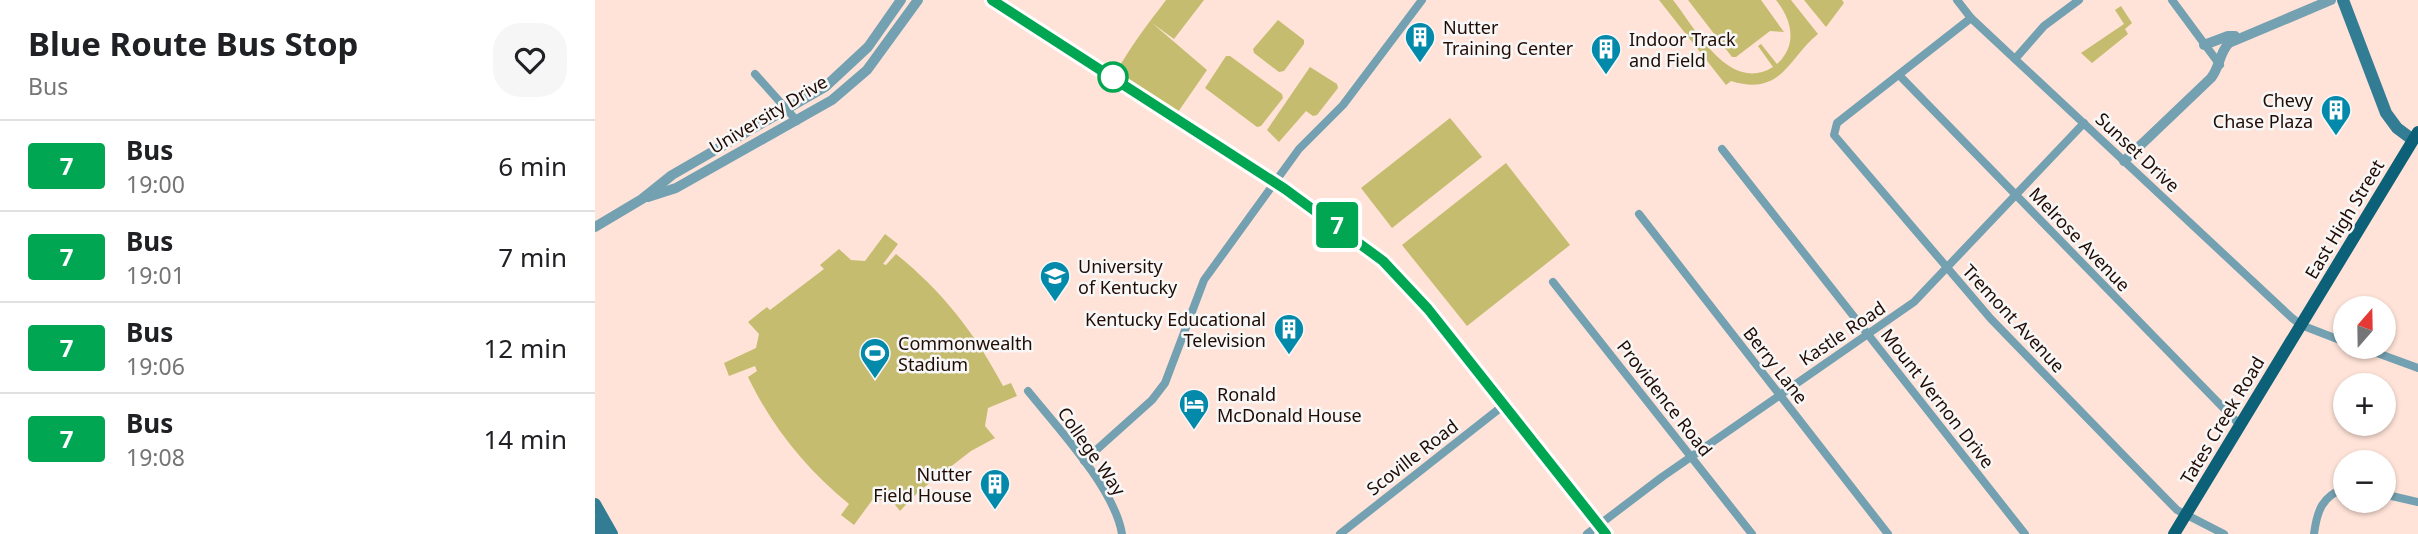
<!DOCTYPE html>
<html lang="en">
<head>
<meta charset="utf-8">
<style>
  :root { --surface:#fff; --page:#f6f6f6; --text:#202124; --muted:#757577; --line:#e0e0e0 }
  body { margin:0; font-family:"Noto Sans",sans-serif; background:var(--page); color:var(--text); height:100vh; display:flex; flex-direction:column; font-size:26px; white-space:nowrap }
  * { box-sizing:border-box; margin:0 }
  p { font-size:23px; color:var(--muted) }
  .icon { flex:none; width:38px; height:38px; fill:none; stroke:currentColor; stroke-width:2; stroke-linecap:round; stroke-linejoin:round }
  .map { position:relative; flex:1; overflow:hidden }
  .panel { display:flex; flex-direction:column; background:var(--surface); width:595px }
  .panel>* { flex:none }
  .badge { padding:0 14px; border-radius:5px; font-size:24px; line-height:46px }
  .needle { width:46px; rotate:20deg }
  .buttons { position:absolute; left:1738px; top:296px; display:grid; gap:14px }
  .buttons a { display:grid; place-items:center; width:63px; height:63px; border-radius:50%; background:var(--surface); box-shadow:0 2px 5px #0004; font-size:35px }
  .map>.badge { position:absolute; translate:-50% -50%; box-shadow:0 0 0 4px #fff }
  .round { display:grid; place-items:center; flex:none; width:74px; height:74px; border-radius:28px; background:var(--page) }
  .overview { display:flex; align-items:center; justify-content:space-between; height:119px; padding:0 28px }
  h1 { font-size:33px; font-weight:700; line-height:52px }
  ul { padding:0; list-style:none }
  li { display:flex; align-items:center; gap:21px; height:91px; padding:0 28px; border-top:2px solid var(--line) }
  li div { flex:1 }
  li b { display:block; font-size:26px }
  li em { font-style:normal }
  li .badge { min-width:77px; font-weight:700; text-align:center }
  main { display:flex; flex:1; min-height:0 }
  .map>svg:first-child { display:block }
  .green { fill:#c6bc6f }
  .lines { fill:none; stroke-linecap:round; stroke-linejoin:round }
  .minor { stroke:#74a1b1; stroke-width:8 }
  .tertiary { stroke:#74a1b1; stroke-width:10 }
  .secondary { stroke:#327c94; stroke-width:12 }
  .primary { stroke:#0c6077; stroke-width:12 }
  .line-casing { stroke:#fff; stroke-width:16 }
  .line { stroke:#00a651; stroke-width:10 }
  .stop-dot { fill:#fff; stroke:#00a651; stroke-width:3.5 }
  .labels { text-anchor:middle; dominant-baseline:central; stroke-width:5; stroke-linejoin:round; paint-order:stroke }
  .poi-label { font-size:18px; fill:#210b03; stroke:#f7f7f7; text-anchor:start }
  .street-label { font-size:18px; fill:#210b03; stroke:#f7f7f7 }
</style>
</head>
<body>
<main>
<section class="panel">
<div class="overview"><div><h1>Blue Route Bus Stop</h1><p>Bus</p></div><a class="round"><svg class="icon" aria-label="heart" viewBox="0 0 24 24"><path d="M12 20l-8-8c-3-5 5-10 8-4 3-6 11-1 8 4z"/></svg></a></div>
<ul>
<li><span class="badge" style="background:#00a651;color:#fff">7</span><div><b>Bus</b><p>19:00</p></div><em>6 min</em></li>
<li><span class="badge" style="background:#00a651;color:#fff">7</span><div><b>Bus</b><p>19:01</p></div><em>7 min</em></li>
<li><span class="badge" style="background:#00a651;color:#fff">7</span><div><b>Bus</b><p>19:06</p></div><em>12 min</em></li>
<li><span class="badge" style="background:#00a651;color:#fff">7</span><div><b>Bus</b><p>19:08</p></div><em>14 min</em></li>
</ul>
</section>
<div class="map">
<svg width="1823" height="534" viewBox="0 0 1823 534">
  <rect width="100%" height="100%" fill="#ffe3d8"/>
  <g class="green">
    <path d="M571 0H609L579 39 557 23 612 70 583 112 521 73C536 45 553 24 571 0Z"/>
    <path d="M1064 0H1078C1101 29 1134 94 1178 67L1163 46 1166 44 1182 64C1203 45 1197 20 1181 0H1196L1223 34C1193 58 1187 97 1136 81L1131 85Z"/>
    <path d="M1093 0H1166L1189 32 1175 31 1141 57H1137Z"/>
    <path d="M1209 0H1247L1249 3 1231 27Z"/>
    <path d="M1526 6 1537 23 1530 29 1533 34 1497 63 1486 53 1529 24 1520 10Z"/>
    <path d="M683 20 709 40V44L689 71 684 72 659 53 658 49Z"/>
    <path d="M631 56H635L687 94 688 98 666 126 662 127 610 88Z"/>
    <path d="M715 67 742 84 743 88 722 115 718 116 711 111 684 142 672 130Z"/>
    <path d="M855 118 887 157 797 228 766 188Z"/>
    <path d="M911 163 975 245 872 326 807 245Z"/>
    <path d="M290 234 303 244 288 264 291 265 301 254C347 291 380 333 408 386L416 383 422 396 393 408 390 426 400 438 376 451 323 492 305 511 297 501 278 499 259 525 246 515 254 504C211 469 177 427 153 377L162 371 160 366 134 376 129 363 161 348 164 334 153 322 172 307 175 310 229 269 225 265 244 249 256 260 270 261Z"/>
  </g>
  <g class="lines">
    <g class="minor">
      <path d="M1362 0 1376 18 1697 318 1706 325 1750 342"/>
      <path d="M1577 0 1625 65"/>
      <path d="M1376 18 1242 123 1239 135 1396 319 1535 462 1582 510 1629 534"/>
      <path d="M1420 59 1449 26 1484 0"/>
      <path d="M160 74 202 121"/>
      <path d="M1304 75 1645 425"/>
      <path d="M1127 149 1430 534"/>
      <path d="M1044 214 1293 534"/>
      <path d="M958 282 1157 534"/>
      <path d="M1763 346 1823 368"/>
      <path d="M433 391C462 427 520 489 527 534"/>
      <path d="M489 461 557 400 570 383 609 280 704 149 748 105 827 0"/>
      <path d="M1788 494 1823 502"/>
      <path d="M745 534 909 405"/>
      <path d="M992 534 1067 477 1319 302 1489 123"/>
      <path d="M1719 534C1722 511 1727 496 1750 488"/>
    </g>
    <g class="tertiary">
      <path d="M1609 45 1633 36H1640"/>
      <path d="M1529 161 1616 78C1625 67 1624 53 1634 43L1736 0"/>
      <path d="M53 197 81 188 237 100 272 70 323 0"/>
      <path d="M0 227 47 199 77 175 230 87 273 47 306 0"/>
    </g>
    <g class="secondary">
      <path d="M397 0 690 189 788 261 833 309 1011 534"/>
      <path d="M1748 0 1791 113 1802 128 1818 140"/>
      <path d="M0 504 17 534"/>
      <path d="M0 523 6 534"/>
    </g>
    <path class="primary" d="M1579 534 1823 132"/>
  </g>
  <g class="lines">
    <g class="line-casing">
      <path id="line" d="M397 0 690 189 788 261 833 309 1011 534"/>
    </g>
    <use href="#line" class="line"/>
  </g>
  <defs>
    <g id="building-pin" transform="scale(1.575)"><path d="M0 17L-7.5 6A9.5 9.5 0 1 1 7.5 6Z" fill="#0389aa" stroke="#f7f7f7"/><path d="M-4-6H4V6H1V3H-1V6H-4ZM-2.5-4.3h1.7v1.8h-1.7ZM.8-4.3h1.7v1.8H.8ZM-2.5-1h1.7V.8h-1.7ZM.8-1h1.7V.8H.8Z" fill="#fff"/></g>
    <g id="university-pin" transform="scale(1.575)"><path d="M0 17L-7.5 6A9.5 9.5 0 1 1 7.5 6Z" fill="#0389aa" stroke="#f7f7f7"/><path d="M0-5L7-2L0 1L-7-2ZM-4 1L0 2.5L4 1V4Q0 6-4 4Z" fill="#fff"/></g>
    <g id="stadium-pin" transform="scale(1.575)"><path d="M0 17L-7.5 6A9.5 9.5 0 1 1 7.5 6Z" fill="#0389aa" stroke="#f7f7f7"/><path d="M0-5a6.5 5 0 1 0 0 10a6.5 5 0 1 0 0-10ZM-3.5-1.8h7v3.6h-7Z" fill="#fff"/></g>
    <g id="hotel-pin" transform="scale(1.575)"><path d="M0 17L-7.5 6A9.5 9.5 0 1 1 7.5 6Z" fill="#0389aa" stroke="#f7f7f7"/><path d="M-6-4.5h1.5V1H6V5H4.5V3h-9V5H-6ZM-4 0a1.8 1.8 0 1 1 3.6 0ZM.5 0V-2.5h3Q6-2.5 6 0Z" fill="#fff"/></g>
  </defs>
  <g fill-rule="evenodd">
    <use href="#building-pin" x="825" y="37"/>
    <use href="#building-pin" x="1011" y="49"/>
    <use href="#building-pin" x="1741" y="110"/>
    <use href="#university-pin" x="460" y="276"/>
    <use href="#building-pin" x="694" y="329"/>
    <use href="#stadium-pin" x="280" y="353"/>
    <use href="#hotel-pin" x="599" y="404"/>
    <use href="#building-pin" x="400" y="484"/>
  </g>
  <circle class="stop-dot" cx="518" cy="77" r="14"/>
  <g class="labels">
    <g class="poi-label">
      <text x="848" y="27">Nutter<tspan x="848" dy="21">Training Center</tspan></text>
      <text x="1034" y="39">Indoor Track<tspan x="1034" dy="21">and Field</tspan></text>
      <text x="1718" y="100" text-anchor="end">Chevy<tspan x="1718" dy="21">Chase Plaza</tspan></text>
      <text x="483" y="266">University<tspan x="483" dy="21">of Kentucky</tspan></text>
      <text x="671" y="319" text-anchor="end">Kentucky Educational<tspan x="671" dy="21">Television</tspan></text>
      <text x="303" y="343">Commonwealth<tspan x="303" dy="21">Stadium</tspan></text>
      <text x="622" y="394">Ronald<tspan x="622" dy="21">McDonald House</tspan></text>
      <text x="377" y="474" text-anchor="end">Nutter<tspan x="377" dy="21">Field House</tspan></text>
    </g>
    <g class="street-label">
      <text transform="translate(173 114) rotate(-31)">University Drive</text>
      <text transform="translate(1543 152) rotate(43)">Sunset Drive</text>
      <text transform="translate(1749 219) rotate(-59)">East High Street</text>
      <text transform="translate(1485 239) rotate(46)">Melrose Avenue</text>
      <text transform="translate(1419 318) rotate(47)">Tremont Avenue</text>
      <text transform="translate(1247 333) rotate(-34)">Kastle Road</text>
      <text transform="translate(1181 365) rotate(52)">Berry Lane</text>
      <text transform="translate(1070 398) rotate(52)">Providence Road</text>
      <text transform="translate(1343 398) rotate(52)">Mount Vernon Drive</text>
      <text transform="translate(1627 420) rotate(-59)">Tates Creek Road</text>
      <text transform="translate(497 451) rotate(55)">College Way</text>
      <text transform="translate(817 457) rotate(-38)">Scoville Road</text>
    </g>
  </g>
</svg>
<div class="buttons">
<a><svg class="needle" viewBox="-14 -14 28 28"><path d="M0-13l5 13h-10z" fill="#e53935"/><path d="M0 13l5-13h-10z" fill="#757577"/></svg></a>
<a>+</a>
<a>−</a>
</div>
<b class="badge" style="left:742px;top:225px;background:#00a651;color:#fff">7</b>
</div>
</main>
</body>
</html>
